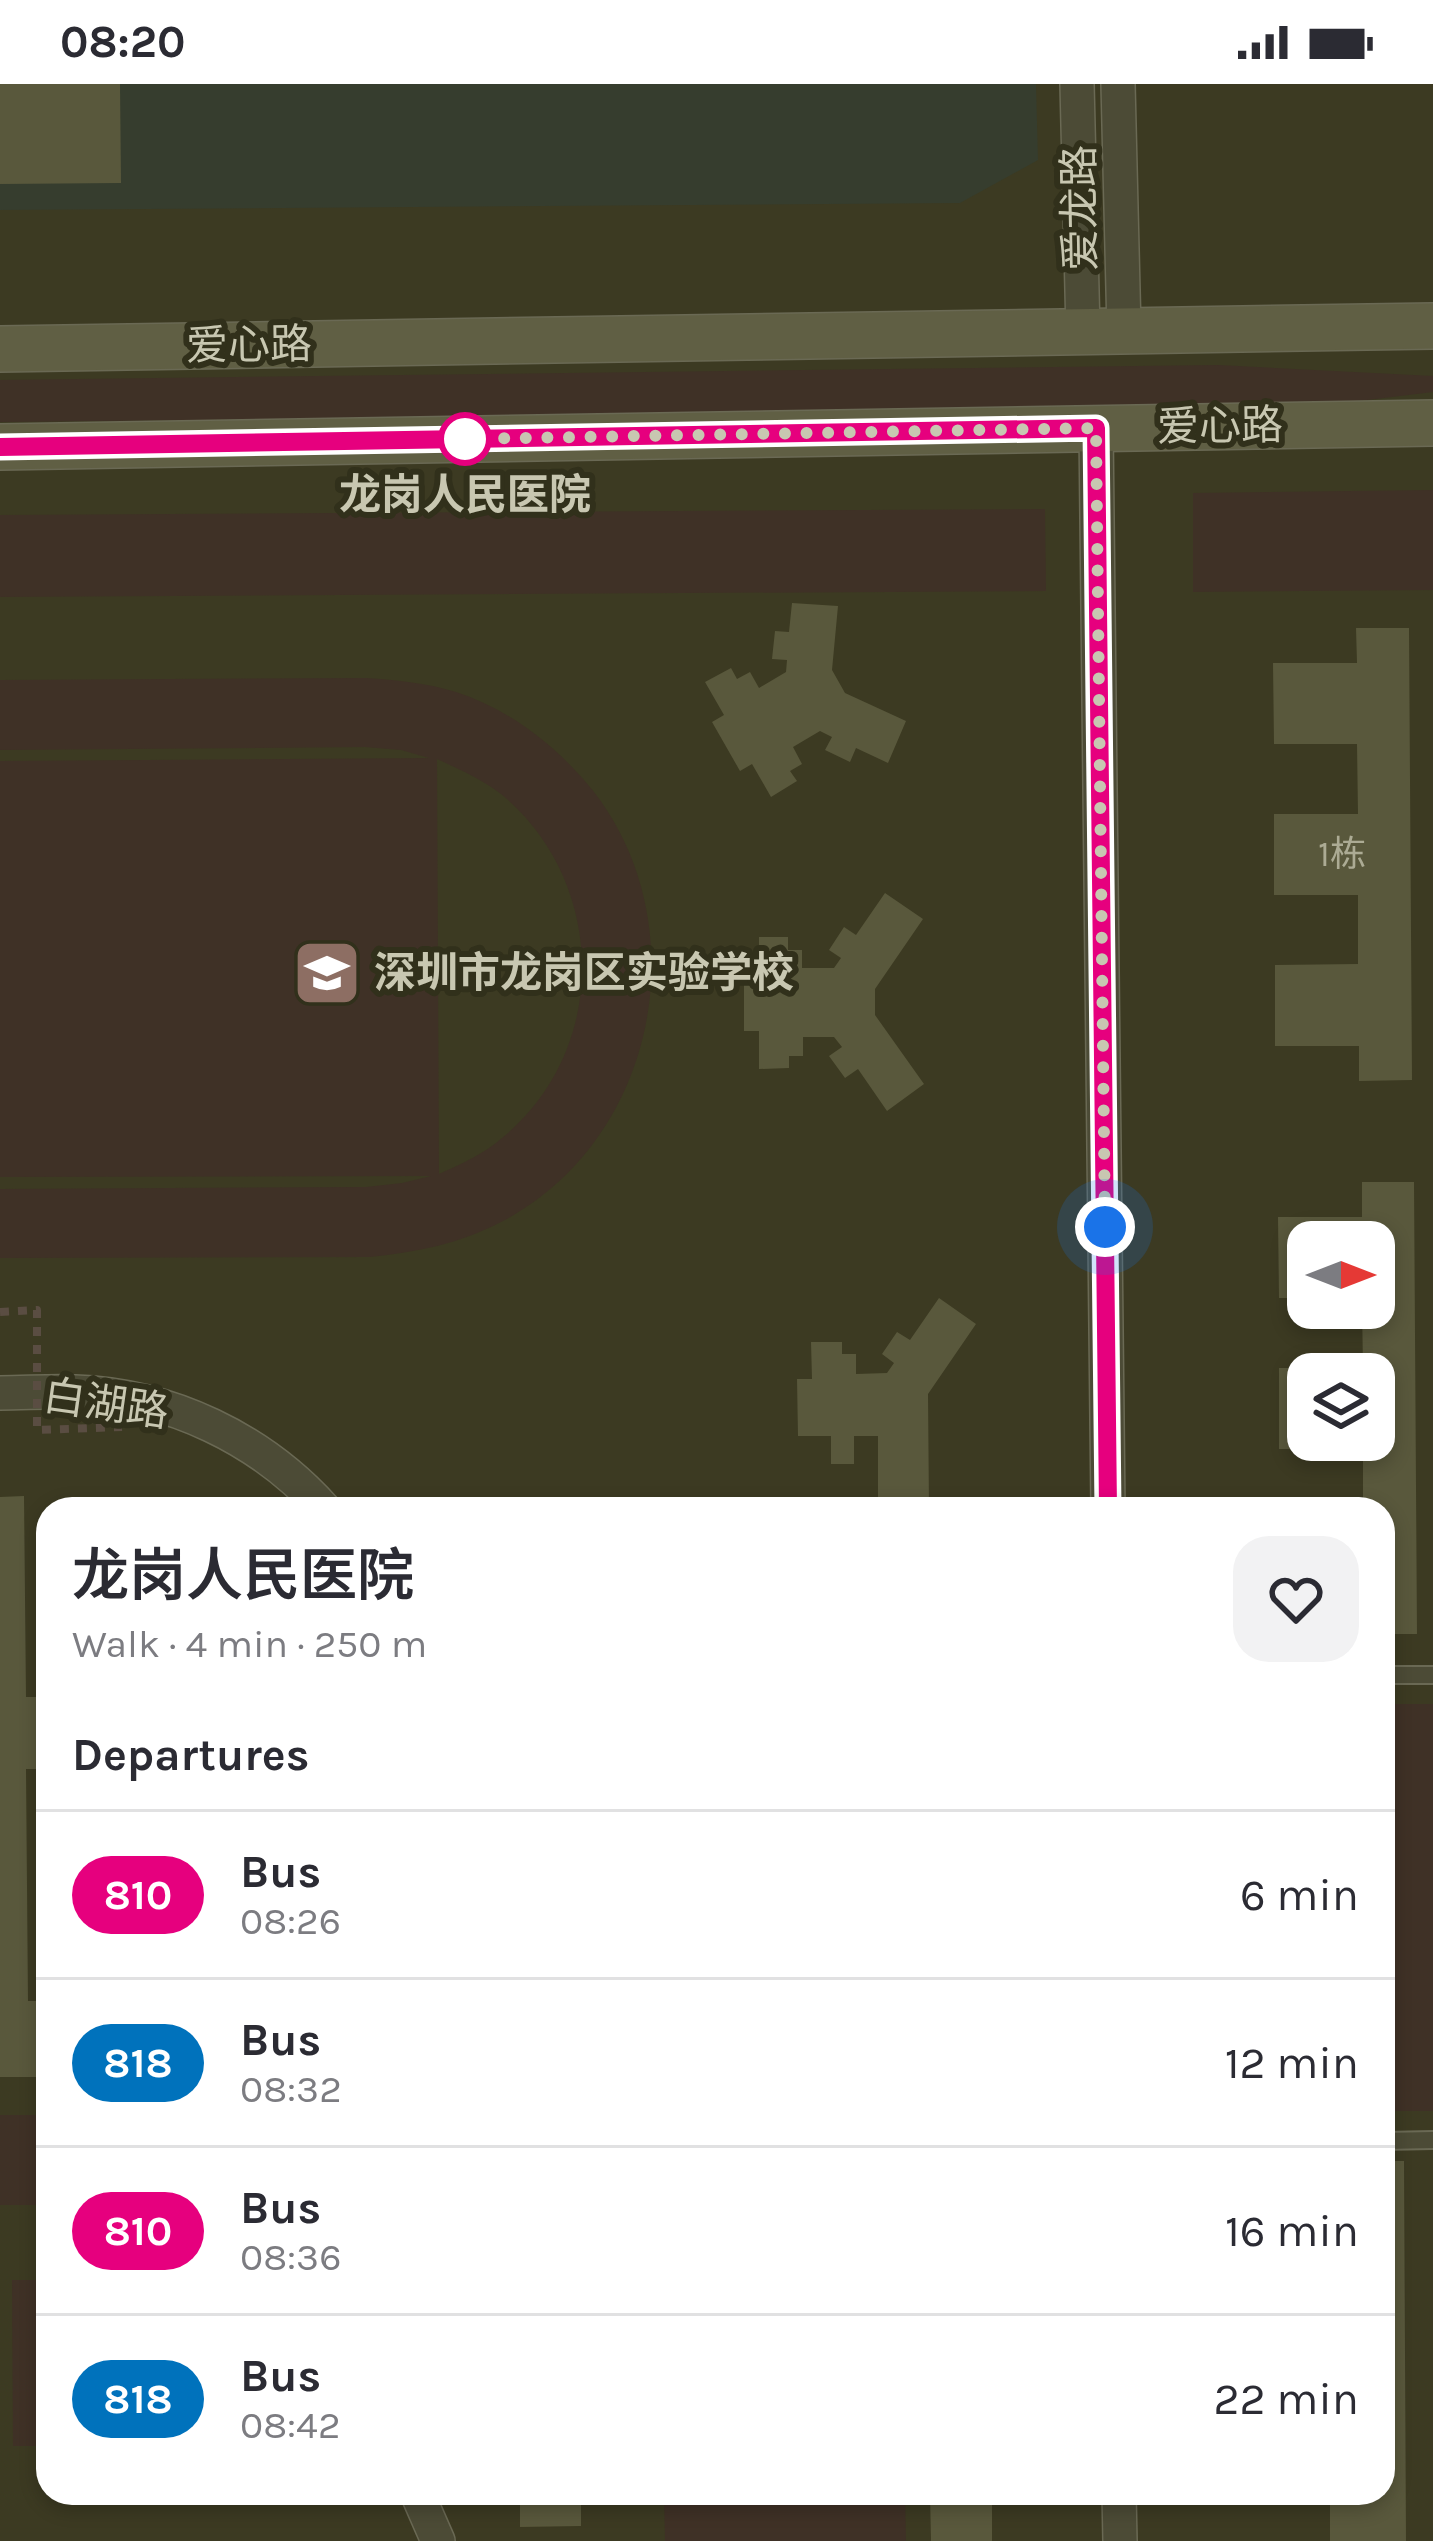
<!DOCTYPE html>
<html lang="en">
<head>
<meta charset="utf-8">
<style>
  :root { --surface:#fff; --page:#f2f2f3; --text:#2b2b33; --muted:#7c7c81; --line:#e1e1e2 }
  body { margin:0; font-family:Karla,"Noto Sans SC",sans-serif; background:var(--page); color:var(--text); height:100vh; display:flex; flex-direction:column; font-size:45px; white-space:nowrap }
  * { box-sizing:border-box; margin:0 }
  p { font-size:39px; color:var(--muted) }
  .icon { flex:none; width:66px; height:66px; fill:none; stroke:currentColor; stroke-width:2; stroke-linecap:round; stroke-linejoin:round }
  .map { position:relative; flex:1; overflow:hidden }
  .drawer { position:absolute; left:36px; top:1413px; width:1359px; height:1008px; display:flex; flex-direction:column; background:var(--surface); border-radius:36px; box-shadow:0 6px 18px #0003 }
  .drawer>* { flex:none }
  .badge { padding:0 24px; border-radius:39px; font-size:42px; line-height:78px }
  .needle { width:78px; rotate:90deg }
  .buttons { position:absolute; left:1287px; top:1137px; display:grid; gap:24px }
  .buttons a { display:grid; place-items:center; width:108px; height:108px; border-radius:24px; background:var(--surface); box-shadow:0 6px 18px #0003; font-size:60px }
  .you { position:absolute; width:60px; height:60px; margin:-30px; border:9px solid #fff; border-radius:50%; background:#1a73e8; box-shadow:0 0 0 18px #1a73e833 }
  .map>.badge { position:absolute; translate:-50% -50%; box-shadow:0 0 0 6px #fff }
  h2 { padding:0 36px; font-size:45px; line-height:108px }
  .round { display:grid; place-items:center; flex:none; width:126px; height:126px; border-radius:36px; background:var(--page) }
  .summary { display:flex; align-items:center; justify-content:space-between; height:204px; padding:0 36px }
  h1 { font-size:57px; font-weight:600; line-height:90px }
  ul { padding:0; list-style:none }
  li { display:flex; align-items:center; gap:36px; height:168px; padding:0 36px; border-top:3px solid var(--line) }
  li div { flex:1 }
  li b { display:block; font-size:45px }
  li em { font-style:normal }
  li .badge { min-width:132px; font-weight:700; text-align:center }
  .status { display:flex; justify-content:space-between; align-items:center; height:84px; padding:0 60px; background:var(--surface); direction:ltr }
  .status svg { height:33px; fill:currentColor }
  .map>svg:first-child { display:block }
  .medical { fill:#363d2e }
  .green { fill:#3f3126; fill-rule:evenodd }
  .building { fill:#59583c; fill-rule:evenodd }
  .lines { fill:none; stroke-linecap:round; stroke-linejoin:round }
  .lane-casing { stroke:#6a6954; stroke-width:20 }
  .street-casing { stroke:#6a6954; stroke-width:36 }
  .secondary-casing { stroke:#6a6954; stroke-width:48 }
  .lane { stroke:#4c4b36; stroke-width:16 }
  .street { stroke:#4c4b36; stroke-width:33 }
  .secondary { stroke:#605f44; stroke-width:45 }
  .path-bridge { stroke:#5a4d42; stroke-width:8; stroke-dasharray:9 9; stroke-linecap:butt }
  .line-casing { stroke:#fff; stroke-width:27 }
  .line { stroke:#e6007e; stroke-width:18 }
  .walk { stroke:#c8c7b1; stroke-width:12; stroke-dasharray:0 21.6 }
  .stop-dot { fill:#fff; stroke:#e6007e; stroke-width:6 }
  .labels { text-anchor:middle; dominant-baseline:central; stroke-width:12; stroke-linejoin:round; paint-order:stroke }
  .number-label { font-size:36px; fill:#acab94 }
  .street-label { font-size:42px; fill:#c8c7b1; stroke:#31301b }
  .stop-label { font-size:42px; font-weight:bold; fill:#c8c7b1; stroke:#31301b }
  .poi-label { font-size:42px; font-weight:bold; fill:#c8c7b1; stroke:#31301b; text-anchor:start }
</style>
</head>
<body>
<div class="status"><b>08:20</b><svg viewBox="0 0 49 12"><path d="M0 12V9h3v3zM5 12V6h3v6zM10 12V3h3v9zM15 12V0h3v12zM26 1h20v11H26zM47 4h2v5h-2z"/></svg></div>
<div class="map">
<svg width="1433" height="2457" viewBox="0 0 1433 2457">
  <rect width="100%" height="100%" fill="#3c3a22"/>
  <path class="medical" d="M0 0H1036L1038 76 960 119 0 126Z"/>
  <g class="green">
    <path d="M1218 281 1433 292V308L1351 318 1219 326 0 338V296Z"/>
    <path d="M1433 406V506L1193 508V409Z"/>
    <path d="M1045 425 1046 507 0 513V431Z"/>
    <path d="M366 594C397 596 427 599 456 608 511 626 558 663 594 708 699 844 656 1058 501 1138 459 1160 417 1168 370 1173L0 1174V1105L366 1103 402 1099 431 1092 0 1093V677L429 674 401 666 365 663 0 666V596ZM437 675C459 685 481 695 501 710 608 798 610 966 502 1054 484 1070 461 1080 439 1090Z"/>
    <rect x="1383" y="1620" width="50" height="407"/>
    <rect x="0" y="2031" width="48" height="90"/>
    <path d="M12 2196H48V2362H13Z"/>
    <path d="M664 2409H905L906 2457H665Z"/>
  </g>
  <g class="building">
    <path d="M0 0H120L121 99 0 100Z"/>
    <path d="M792 519 838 522 832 586 845 609 906 637 888 679 856 664 850 678 825 666 832 653 820 647 793 663 802 680 790 687 797 697 771 713 752 680 740 687 712 638 724 631 705 598 731 584 737 595 750 588 759 604 786 588 787 576 772 575 775 547 789 548Z"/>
    <path d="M1356 544H1409L1412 996 1359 997V962H1275V881L1358 880V811H1274V730H1358L1357 660H1274L1273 579H1357Z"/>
    <path d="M885 809 923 835 875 905V931L924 1000 887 1027 858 985 845 994 829 972 842 963 834 953H803V972H789V984L759 985V947H744V891H759V853H788V866H802V884H834L841 874 829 866 844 843 856 851Z"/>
    <path d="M1362 1098H1414L1417 1550H1383V1425H1363V1365H1279V1284H1363L1362 1224H1374V1158H1308V1214H1279L1278 1133H1362ZM1308 1290H1374V1356H1308Z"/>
    <path d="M939 1214 976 1240 928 1310 929 1425H878V1352H854V1380H831V1352H798L797 1295H812L811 1258H842V1270H856V1290L887 1289 894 1279 882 1270 897 1248 910 1256Z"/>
    <path d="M24 1412 26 1613H48V1685H26L28 1917H48V1993H0V1413Z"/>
    <path d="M1383 2077H1404L1406 2457H1330V2409H1383Z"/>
    <path d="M520 2409H581V2442L520 2443Z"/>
    <path d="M930 2409H992V2457H931Z"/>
  </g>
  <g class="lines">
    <g class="lane-casing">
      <g id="lane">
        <path d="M1383 1591H1433"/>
        <path d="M1383 2057 1433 2056"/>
      </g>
    </g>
    <g class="street-casing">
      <g id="street">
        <path d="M1077 0 1083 248"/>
        <path d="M1118 0 1124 247"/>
        <path d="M1096 344 1108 1425"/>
        <path d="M0 1309C25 1309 50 1307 75 1308 170 1311 261 1355 324 1425"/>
        <path d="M417 2409 438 2457"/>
        <path d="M1119 2409 1120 2457"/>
      </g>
    </g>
    <g class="secondary-casing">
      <g id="secondary">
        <path d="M0 265 1433 242"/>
        <path d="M0 363 1433 339"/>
      </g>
    </g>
    <use href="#lane" class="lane"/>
    <use href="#street" class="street"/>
    <use href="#secondary" class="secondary"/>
    <path class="path-bridge" d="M0 1228 37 1226V1346L122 1343"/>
  </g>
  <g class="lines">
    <g class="line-casing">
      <path id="line" d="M0 363 1096 344 1108 1425"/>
    </g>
    <use href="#line" class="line"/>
    <path class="walk" d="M465 355H463L1096 344 1105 1143"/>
  </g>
  <defs>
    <g id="school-square" transform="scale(3.45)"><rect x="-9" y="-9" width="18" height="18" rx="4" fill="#8d6e63" stroke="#31301b"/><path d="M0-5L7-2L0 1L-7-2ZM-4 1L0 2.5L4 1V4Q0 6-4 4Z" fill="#fff"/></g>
  </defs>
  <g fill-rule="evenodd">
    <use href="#school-square" x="327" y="889"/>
  </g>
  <circle class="stop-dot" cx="465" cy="355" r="24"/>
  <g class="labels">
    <g class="number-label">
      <text x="1342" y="770">1栋</text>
    </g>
    <g class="street-label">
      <text transform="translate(1080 124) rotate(-91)">爱龙路</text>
      <text transform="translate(249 261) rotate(-1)">爱心路</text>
      <text transform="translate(1220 342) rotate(-1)">爱心路</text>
      <text transform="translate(106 1320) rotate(8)">白湖路</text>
    </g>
    <g class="stop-label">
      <text x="465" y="411">龙岗人民医院</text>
    </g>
    <g class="poi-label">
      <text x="374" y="889">深圳市龙岗区实验学校</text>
    </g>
  </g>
</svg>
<div class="buttons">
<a><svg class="needle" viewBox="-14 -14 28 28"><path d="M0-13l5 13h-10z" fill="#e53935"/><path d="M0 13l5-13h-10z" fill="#7c7c81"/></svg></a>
<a><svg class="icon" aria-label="layers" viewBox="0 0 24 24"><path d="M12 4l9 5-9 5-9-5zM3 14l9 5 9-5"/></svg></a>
</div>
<div class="you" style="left:1105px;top:1143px"></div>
<section class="drawer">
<div class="summary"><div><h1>龙岗人民医院</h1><p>Walk · 4 min · 250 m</p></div><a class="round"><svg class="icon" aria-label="heart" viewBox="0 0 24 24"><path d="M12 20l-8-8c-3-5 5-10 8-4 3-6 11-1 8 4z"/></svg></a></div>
<h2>Departures</h2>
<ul>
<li><span class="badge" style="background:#e6007e;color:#fff">810</span><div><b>Bus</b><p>08:26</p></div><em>6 min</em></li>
<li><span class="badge" style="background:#0072bc;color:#fff">818</span><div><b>Bus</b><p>08:32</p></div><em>12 min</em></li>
<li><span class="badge" style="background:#e6007e;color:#fff">810</span><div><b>Bus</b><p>08:36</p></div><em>16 min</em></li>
<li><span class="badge" style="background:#0072bc;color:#fff">818</span><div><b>Bus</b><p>08:42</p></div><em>22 min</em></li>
</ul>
</section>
</div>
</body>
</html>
